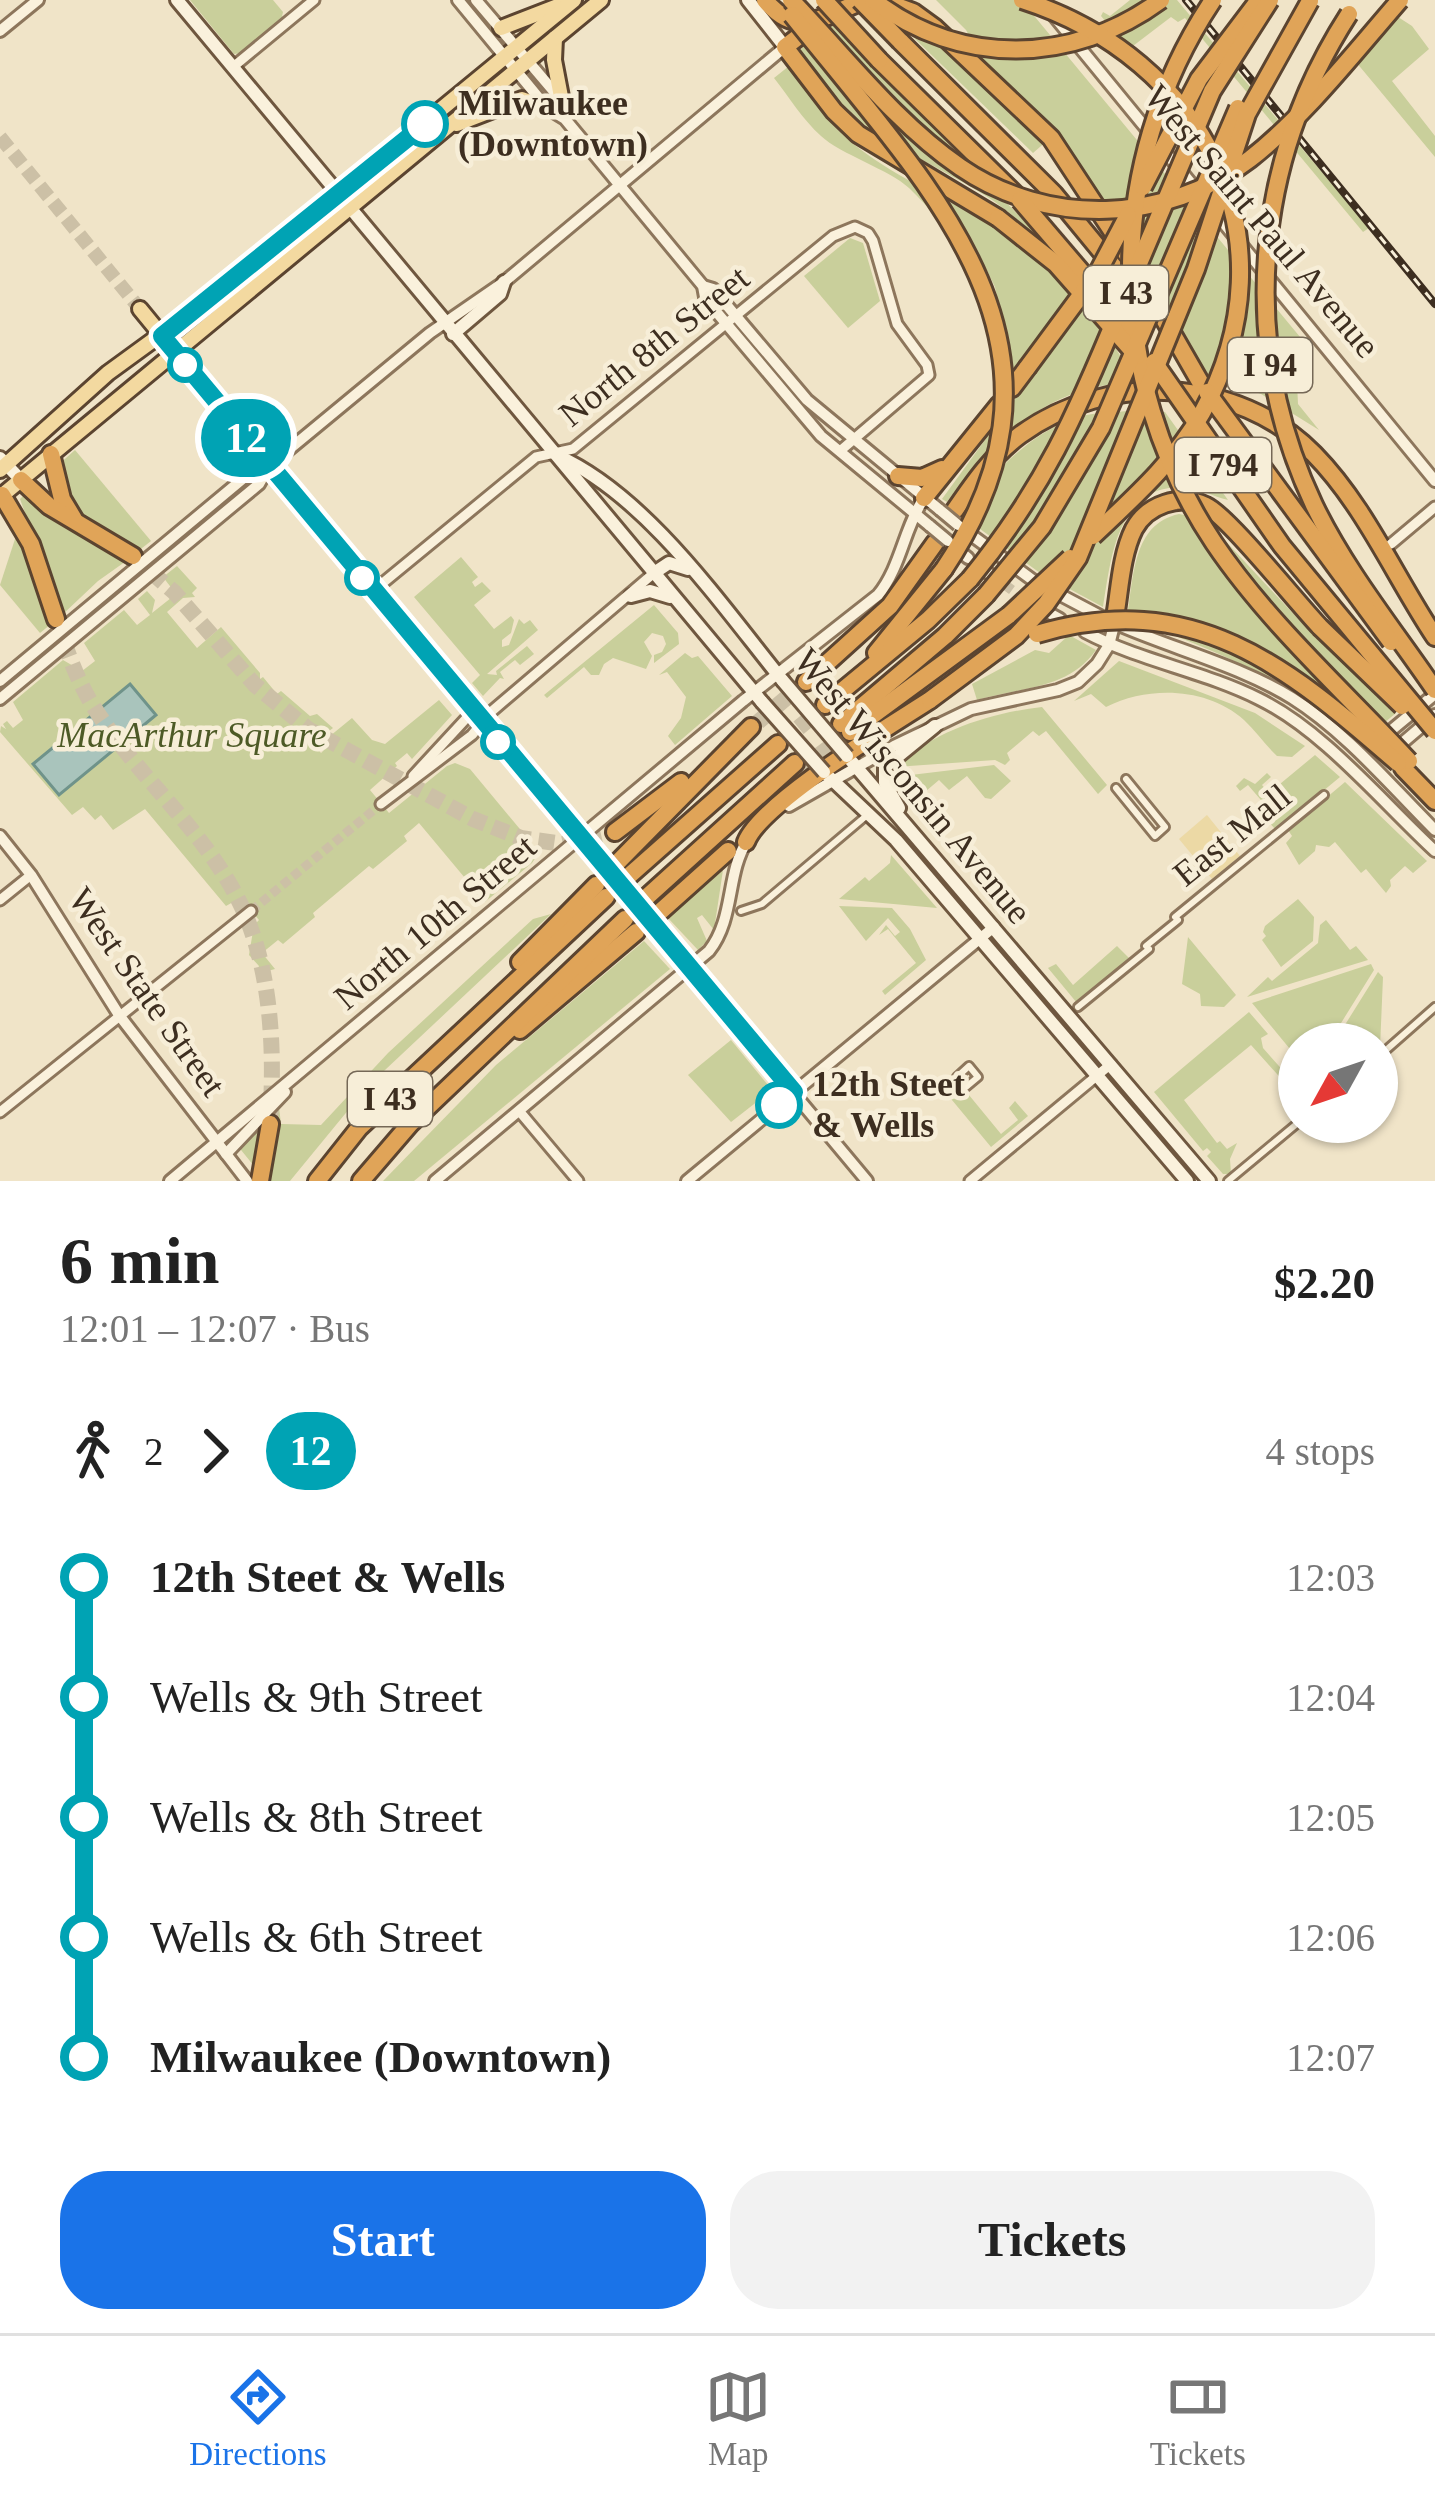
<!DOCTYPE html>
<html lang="en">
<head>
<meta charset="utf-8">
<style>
  :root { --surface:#fff; --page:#f2f2f2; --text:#222; --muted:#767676; --line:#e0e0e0; --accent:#1a73e8 }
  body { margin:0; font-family:Georgia,serif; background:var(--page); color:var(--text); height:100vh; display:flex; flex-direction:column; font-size:45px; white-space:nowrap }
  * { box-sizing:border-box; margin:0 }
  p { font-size:39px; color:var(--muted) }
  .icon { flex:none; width:66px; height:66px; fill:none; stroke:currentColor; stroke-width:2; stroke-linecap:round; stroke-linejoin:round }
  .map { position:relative; height:1181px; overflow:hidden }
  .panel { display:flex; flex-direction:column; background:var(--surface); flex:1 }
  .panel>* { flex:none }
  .badge { padding:0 24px; border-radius:39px; font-size:42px; line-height:78px }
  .needle { width:78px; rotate:230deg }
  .controls { position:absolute; left:1278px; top:1023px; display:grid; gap:24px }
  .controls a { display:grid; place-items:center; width:120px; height:120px; border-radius:50%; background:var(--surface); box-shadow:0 3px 9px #0004; font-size:60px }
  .map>.badge { position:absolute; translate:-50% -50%; box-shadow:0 0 0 6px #fff }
  .legs { display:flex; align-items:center; gap:18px; height:132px; padding:0 60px; font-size:39px }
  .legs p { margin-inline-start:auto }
  .head { display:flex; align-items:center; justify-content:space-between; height:204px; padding:0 60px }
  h1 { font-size:66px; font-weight:800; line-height:90px }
  .button { display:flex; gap:24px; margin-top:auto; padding:24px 60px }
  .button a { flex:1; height:138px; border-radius:48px; background:var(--accent); color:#fff; font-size:48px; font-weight:800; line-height:138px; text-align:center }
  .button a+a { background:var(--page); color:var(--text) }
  ul { padding:0 60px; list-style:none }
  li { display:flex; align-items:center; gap:42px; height:120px; font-size:45px }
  li i { display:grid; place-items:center; width:18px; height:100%; margin:0 15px; background:currentColor }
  li i::after { content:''; width:30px; height:30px; margin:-15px; border:9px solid; border-radius:50%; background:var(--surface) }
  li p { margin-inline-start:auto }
  li:first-child i { background:linear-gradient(#0000 50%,currentColor 0) }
  li:last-child i { background:linear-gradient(currentColor 50%,#0000 0) }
  .dock { display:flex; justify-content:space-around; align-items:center; height:168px; border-top:3px solid var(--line); background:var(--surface); font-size:33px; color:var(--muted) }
  .dock a { display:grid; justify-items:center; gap:6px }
  .dock .selected { color:var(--accent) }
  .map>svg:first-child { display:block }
  .green { fill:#c9cf9b }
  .sand { fill:#ecd9a5 }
  .water { fill:#a9c4bc; stroke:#6f938a; stroke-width:3 }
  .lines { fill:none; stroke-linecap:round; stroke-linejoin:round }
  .minor-tunnel { stroke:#ccc0a6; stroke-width:9; stroke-dasharray:9 4.5; stroke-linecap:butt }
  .tertiary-tunnel { stroke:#ccc0a6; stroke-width:10; stroke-dasharray:10 5; stroke-linecap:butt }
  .primary-tunnel { stroke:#ccc0a6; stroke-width:14; stroke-dasharray:14 7; stroke-linecap:butt }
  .motorway-tunnel { stroke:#ccc0a6; stroke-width:16; stroke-dasharray:16 8; stroke-linecap:butt }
  .pedestrian-casing { stroke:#8d765c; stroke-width:12 }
  .minor-casing { stroke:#8d765c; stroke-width:15 }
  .tertiary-casing { stroke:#8d765c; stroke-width:16 }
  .secondary-casing { stroke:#6f573f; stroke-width:18 }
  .primary-casing { stroke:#5b4430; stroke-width:20 }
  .motorway-casing { stroke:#5b4430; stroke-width:22 }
  .pedestrian { stroke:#faf1dc; stroke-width:6 }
  .minor { stroke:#faf1dc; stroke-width:9 }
  .tertiary { stroke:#faf1dc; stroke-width:10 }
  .secondary { stroke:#faf1dc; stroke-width:12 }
  .primary { stroke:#f3d9a0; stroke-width:14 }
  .motorway { stroke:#e0a458; stroke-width:16 }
  .rail-casing { stroke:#3d2e20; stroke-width:8 }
  .rail { stroke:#f7eed8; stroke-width:3; stroke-dasharray:9; stroke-linecap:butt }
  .tertiary-bridge-casing { stroke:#8d765c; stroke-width:16; stroke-linecap:butt }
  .secondary-bridge-casing { stroke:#6f573f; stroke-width:18; stroke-linecap:butt }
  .motorway-bridge-casing { stroke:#5b4430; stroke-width:22; stroke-linecap:butt }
  .tertiary-bridge { stroke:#faf1dc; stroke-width:10 }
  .secondary-bridge { stroke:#faf1dc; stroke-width:12 }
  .motorway-bridge { stroke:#e0a458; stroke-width:16 }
  .line-1-casing { stroke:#fff; stroke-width:27 }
  .line-1 { stroke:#00a3b4; stroke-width:18 }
  .stop-1-dot { fill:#fff; stroke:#00a3b4; stroke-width:6 }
  .labels { text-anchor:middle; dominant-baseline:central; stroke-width:9; stroke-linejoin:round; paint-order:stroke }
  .shield { fill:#f7eed8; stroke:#756857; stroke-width:3 }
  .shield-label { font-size:33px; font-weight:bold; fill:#3d2e20 }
  .stop-label { font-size:36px; font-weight:bold; fill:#3d2e20; stroke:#f7eed8; text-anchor:start }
  .street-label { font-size:36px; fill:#3d2e20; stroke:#f7eed8 }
  .park-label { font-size:36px; font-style:italic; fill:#4d5a26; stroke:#f7eed8 }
</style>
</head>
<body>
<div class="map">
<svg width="1435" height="1181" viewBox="0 0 1435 1181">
  <rect width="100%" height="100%" fill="#f0e4c8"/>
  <g class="green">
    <path d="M190 0H273L283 12 281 21 242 53 234 54Z"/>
    <path d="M936 0H1021L1310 349 1296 361 1298 404 1319 430 1261 394 1208 374 1056 133 1033 153 913 37 916 34 946 46 967 66 981 57 966 30Z"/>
    <path d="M1130 0H1145L1148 4 1149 0H1177L1369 228 1363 232 1185 18 1178 22 1171 17 1129 49 1101 16 1103 12 1110 16Z"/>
    <path d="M1398 17 1412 26 1429 49 1392 81 1435 136V157L1356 62Z"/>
    <path d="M829 22 1044 241C1026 228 1007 209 986 196 919 154 838 127 798 52Z"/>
    <path d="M789 66C810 96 830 127 860 149 899 179 946 198 988 223 1049 258 1106 319 1134 383 1051 383 992 439 947 502L942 499 1028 381 1013 371 995 287 969 234 944 220C966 264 1013 338 997 390 988 316 966 241 909 188 890 170 840 154 821 136 803 120 789 97 774 78Z"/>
    <path d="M850 238 863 243 880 301 848 328 804 276Z"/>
    <path d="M1127 411 1165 412 1228 500C1213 497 1200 488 1184 487 1117 485 1111 558 1103 607L1040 573 961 515C988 478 1027 436 1070 420 1088 412 1108 413 1127 411Z"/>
    <path d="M75 450 151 541 137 552 79 516 56 467Z"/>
    <path d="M24 495 69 530 129 559 98 581 62 615 20 499Z"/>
    <path d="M1179 514 1205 519 1301 622 1396 713 1366 738 1355 742C1280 674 1219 653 1127 617 1134 578 1132 524 1179 514Z"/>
    <path d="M16 536 24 546 51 624 40 633 0 585Z"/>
    <path d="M461 557 478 577 472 582 475 587 482 582 491 591 474 605 494 629 511 616 514 620 511 633 502 640V647L509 645 519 619 524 624 530 620 538 630 487 674 497 675 496 671 527 646 534 654 520 665 515 660 500 672 504 679 500 678 483 696 472 683 480 675 414 597Z"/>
    <path d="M177 566 197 588 192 593 195 597 183 598 167 612 197 648 221 627 260 673V679L263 677 277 694 281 691 310 716 317 714 333 728 313 743 321 753 324 750 319 745 352 718 372 740 385 744 439 700 452 715 412 759 407 753 395 763 397 766 370 790 389 813 447 766 455 763 470 769 534 846 536 857 532 863 485 902 419 823 404 836 407 841 373 869 369 866 313 913 315 917 283 944 278 940 262 953 275 969 256 974 259 966 249 955 254 925 259 920 240 898 226 906 145 809 113 830 101 815 95 820 83 807 72 815 0 732 1 726 6 729 3 724 7 721 13 728 23 720 13 702 63 660 82 671 95 661 84 643 124 610 137 625 150 615 138 599 147 591 155 600 152 613 176 594 163 577Z"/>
    <path d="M654 605 678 633 679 644 654 663V655L662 652 666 644 663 636 652 633 644 642 652 656 646 669 613 658 604 664 599 675H591L584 667 547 698 544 695Z"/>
    <path d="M1069 635 1096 650C1068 690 1020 687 977 700L972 684 1035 650 1049 653Z"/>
    <path d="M685 653 692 658 698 656 732 696 675 745 668 736 681 718 686 697 667 672 659 675Z"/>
    <path d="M1119 661 1255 713 1305 746 1292 757 1277 756C1265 745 1256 731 1244 720 1208 688 1150 685 1106 707L1091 694 1074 701Z"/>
    <path d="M1042 707 1107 785 1098 794 1046 731 1039 736 1033 731 1007 753 1010 760 1005 765 995 760 895 767C934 731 990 713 1042 707Z"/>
    <path d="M1315 755 1340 777 1276 830 1264 817 1251 827 1248 824 1267 807 1248 785 1240 791 1236 786 1244 778 1255 784 1267 773 1271 777 1262 785 1269 793Z"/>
    <path d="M994 765 1011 781 991 799 985 798 967 776 949 790 939 780 919 797 929 810 921 817 894 777Z"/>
    <path d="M1345 782 1427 861 1413 873 1405 866 1390 880 1391 886 1386 893 1366 869 1361 873 1335 842 1329 847 1316 845 1315 851 1299 865 1286 843 1292 836 1288 830Z"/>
    <path d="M891 855 937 908 839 899 865 877 869 881 890 863Z"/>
    <path d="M723 870 714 930 702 915 697 918 707 941 698 950 668 918Z"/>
    <path d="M1298 899 1314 917 1313 941 1281 967 1262 940 1266 936 1263 932 1265 926Z"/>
    <path d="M839 906 892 908 910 929 926 960 885 995 882 991 916 963 888 929 879 935 886 925 895 936 900 932 888 918 866 941Z"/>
    <path d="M551 914 368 1086 290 1181H266L237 1145 279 1107 281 1124 321 1125 388 1053 533 919Z"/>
    <path d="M1326 920 1350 950 1356 946 1368 960 1247 997 1268 977 1272 981 1318 943 1320 925Z"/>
    <path d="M1188 937 1236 995 1224 1007 1201 1006 1200 994 1182 984Z"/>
    <path d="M644 941 670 969 414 1181H383L496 1065Z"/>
    <path d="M1117 946 1130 959 1077 1003 1048 968 1056 964 1073 985Z"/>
    <path d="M1371 964 1374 970 1328 1044H1299V1060L1252 1003Z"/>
    <path d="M1378 972 1383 977 1380 1048 1377 1051V1044H1333Z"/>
    <path d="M1249 1012 1268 1034 1261 1038 1263 1048 1295 1084 1294 1101 1282 1103 1289 1097 1282 1088 1286 1084 1251 1045 1184 1100 1217 1143 1220 1141 1227 1149 1237 1143 1230 1159 1231 1174H1223L1207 1156 1211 1152 1207 1148 1203 1151 1154 1092Z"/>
    <path d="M731 1040 772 1090 731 1122 688 1075Z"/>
    <path d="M955 1078 1001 1134 1018 1120 1009 1108 1015 1101 1028 1116 991 1147 942 1088Z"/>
  </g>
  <path class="sand" d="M1207 815 1240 856 1212 879 1179 839Z"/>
  <path class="water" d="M130 684 156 715 59 795 33 764Z"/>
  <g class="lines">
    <path class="minor-tunnel" d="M251 911 381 804"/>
    <path class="tertiary-tunnel" d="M994 577 1012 590"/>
    <path class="primary-tunnel" d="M0 137 140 309"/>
    <g class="motorway-tunnel">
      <path d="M133 556 174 592 255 685 308 729 473 819 521 838 563 844 615 832"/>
      <path d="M56 619C67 651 78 684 97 712 139 777 201 828 237 897 272 964 275 1049 270 1124"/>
      <path d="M758 722 805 682"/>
      <path d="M780 743 825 706"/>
      <path d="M799 770 850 732"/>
    </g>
    <g class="pedestrian-casing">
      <g id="pedestrian">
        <path d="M1116 788 1155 836 1165 827 1126 779"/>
        <path d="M741 911 762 904 866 816"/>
        <path d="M1078 1007 1149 949 1146 946 1178 920 1175 917 1324 795"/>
        <path d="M1377 1058 1435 1007"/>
        <path d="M969 1066 978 1077 966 1087 957 1077Z"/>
        <path d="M1228 1181 1299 1122"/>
      </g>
    </g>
    <g class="minor-casing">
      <g id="minor">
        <path d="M233 67 314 0"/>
        <path d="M1391 544 1435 507"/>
        <path d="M373 591 536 457 573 449 833 236 855 227 868 233 873 241 897 324 927 365 929 375 840 451"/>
        <path d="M413 776 473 711"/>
        <path d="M381 804 472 735 492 711 654 573"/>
        <path d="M0 900 31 875"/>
        <path d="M0 1112 251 911"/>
        <path d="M520 1112 578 1181"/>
        <path d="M970 1181 1111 1064"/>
      </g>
    </g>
    <g class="tertiary-casing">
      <g id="tertiary">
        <path d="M458 0 547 108 565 119 703 286 705 297 719 315 821 436 930 526"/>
        <path d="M476 0 562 101"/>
        <path d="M1054 16 1435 481"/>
        <path d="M0 31 38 0"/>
        <path d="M703 286 713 289 807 400 940 510"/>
        <path d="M173 351 596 860"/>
        <path d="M963 529 1034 581 1104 618"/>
        <path d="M962 553 968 558"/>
        <path d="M988 573 991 575"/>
        <path d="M1051 614 1060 619"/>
        <path d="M1121 626C1177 650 1240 666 1292 698 1346 732 1390 785 1435 830"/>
        <path d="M1085 632C1140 661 1203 671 1259 699 1324 731 1381 801 1435 851"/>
        <path d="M0 681 251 472 269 466 430 333 504 282 785 47"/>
        <path d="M0 699 259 484 269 466"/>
        <path d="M1382 738 1435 694"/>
        <path d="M1394 750 1435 715"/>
        <path d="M789 806 894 746 971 709 1058 690 1078 682 1097 664 1109 645 1113 629"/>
        <path d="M0 836 31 875 119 1015 247 1181"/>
        <path d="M659 932 867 1181"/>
        <path d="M226 1154 285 1092"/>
        <path d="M170 1181 743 701 878 595C901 567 904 528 924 498"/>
        <path d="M435 1181 709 951C735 918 726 874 747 841"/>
        <path d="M687 1181 994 927"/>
      </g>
    </g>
    <g class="secondary-casing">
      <g id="secondary">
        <path d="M177 0 762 702"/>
        <path d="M748 0 785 47"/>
        <path d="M453 334 500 294 504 282"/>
        <path d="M558 456C647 496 722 606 783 681"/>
        <path d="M0 458 21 480"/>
        <path d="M654 573 669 563 688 569"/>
        <path d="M631 596 650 591 670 597"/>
        <path d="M847 756 1209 1181"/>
        <path d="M824 772 896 840 1187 1181"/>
        <path d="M899 808 885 783V767L935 726"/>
      </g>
    </g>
    <g class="primary-casing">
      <g id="primary">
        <path d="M501 28 568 2"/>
        <path d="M555 38 554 60 562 102"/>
        <path d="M457 124 522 99 547 108"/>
        <path d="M140 309 167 342"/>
        <path d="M0 470 108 373 215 295 574 0"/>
        <path d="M0 497 601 0"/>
      </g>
    </g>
    <g class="motorway-casing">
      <g id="motorway">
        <path d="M765 0C797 40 824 16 865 0"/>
        <path d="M880 0 913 12 935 28 1051 138 1122 246 1203 387"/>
        <path d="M827 15 785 47 834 111 858 134 998 218"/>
        <path d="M900 41 1054 194 1137 295"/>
        <path d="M879 60 1015 194"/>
        <path d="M1012 388 1027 368"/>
        <path d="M51 454 62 499 74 519"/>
        <path d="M898 476 922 478 942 469"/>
        <path d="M21 480 49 506 133 556"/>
        <path d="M2 495 31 544 56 619"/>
        <path d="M924 498 999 405"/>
        <path d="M955 510C974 482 993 455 1020 435 1108 371 1237 376 1314 454 1365 506 1395 577 1435 637"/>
        <path d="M1116 611C1120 585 1122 553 1134 529 1147 505 1180 493 1206 506 1228 516 1297 603 1320 627"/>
        <path d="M876 653 944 569"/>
        <path d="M806 682 890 606 935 543"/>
        <path d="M825 705 928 620 970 579"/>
        <path d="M841 724 945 636 986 595"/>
        <path d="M850 732 1009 615"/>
        <path d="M1403 768 1435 801"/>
        <path d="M615 832 681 782"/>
        <path d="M746 842C761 803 890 726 930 700"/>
        <path d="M618 862 751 727"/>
        <path d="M630 875 778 744"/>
        <path d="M648 896 795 763"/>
        <path d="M661 911 728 851"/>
        <path d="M520 962 596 885"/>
        <path d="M520 1030 636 932"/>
        <path d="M260 1181 270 1124"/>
        <path d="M317 1181 359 1128 606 897"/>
        <path d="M361 1181 410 1124 625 919"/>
      </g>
    </g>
    <use href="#pedestrian" class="pedestrian"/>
    <use href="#minor" class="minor"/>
    <use href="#tertiary" class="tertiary"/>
    <use href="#secondary" class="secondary"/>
    <use href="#primary" class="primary"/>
    <use href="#motorway" class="motorway"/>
    <g class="rail-casing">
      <path id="rail" d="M1186 0 1435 304"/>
    </g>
    <use href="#rail" class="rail"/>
    <g class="tertiary-bridge-casing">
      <g id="tertiary-bridge">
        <path d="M940 510 958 525"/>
        <path d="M930 526 948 541"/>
        <path d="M596 860 659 932"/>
      </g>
    </g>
    <g class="secondary-bridge-casing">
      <g id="secondary-bridge">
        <path d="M783 681 847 756"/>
        <path d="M762 702 824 772"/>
      </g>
    </g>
    <g class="motorway-bridge-casing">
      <g id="motorway-bridge">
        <path d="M791 0C845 56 896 123 960 167 1047 227 1166 224 1250 159 1306 115 1353 54 1400 0"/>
        <path d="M824 0 879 60"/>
        <path d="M860 0 900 41"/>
        <path d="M873 0C960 67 1073 65 1161 0"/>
        <path d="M1022 0C1203 58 1298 238 1202 413 1175 461 1132 499 1093 536"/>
        <path d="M1213 0C1103 165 1104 378 1214 543 1268 623 1344 691 1409 761"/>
        <path d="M1349 14C1253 163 1238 344 1314 505 1346 571 1394 630 1435 690"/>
        <path d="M792 15C929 188 1095 343 944 569"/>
        <path d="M1143 187 1199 79 1255 5"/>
        <path d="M1020 200 1132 331"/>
        <path d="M998 218 1056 264 1137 356"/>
        <path d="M1135 273 1212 91 1270 0"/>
        <path d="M1154 362 1282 546 1435 731"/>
        <path d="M1027 368 1098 272 1128 215"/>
        <path d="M1207 392 1391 642"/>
        <path d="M970 579C1044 488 1076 415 1120 308"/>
        <path d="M986 595 1042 527 1101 428 1238 108"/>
        <path d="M1009 615 1070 558"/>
        <path d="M1320 627 1402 706"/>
        <path d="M1037 634C1193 588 1286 665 1398 763"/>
        <path d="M930 700 1016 636 1046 604 1078 558 1196 269 1247 114 1310 1"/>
      </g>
    </g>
    <use href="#tertiary-bridge" class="tertiary-bridge"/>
    <use href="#secondary-bridge" class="secondary-bridge"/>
    <use href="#motorway-bridge" class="motorway-bridge"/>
  </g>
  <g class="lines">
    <g class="line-1-casing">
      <path id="line-1" d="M425 124 162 336 794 1092 779 1105"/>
    </g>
    <use href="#line-1" class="line-1"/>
  </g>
  <g class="stop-1-dot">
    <circle cx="425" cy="124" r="21"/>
    <circle cx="185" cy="365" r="15"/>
    <circle cx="362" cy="578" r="15"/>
    <circle cx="498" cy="742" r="15"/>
    <circle cx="779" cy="1105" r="21"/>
  </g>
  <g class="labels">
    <g class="shield">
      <rect x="1084" y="266" width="84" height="54" rx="9"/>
      <rect x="1228" y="338" width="84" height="54" rx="9"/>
      <rect x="1175" y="438" width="96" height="54" rx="9"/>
      <rect x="348" y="1072" width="84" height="54" rx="9"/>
    </g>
    <g class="shield-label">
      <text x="1126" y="293">I 43</text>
      <text x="1270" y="365">I 94</text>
      <text x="1223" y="465">I 794</text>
      <text x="390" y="1099">I 43</text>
    </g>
    <g class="stop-label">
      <text x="458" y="103">Milwaukee<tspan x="458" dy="41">(Downtown)</tspan></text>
      <text x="812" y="1084">12th Steet<tspan x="812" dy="41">&amp; Wells</tspan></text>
    </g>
    <g class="street-label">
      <text transform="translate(1262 221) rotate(50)">West Saint Paul Avenue</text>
      <text transform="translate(654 346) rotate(-39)">North 8th Street</text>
      <text transform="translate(913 786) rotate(50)">West Wisconsin Avenue</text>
      <text transform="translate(1232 835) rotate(-39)">East Mall</text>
      <text transform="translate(435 922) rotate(-40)">North 10th Street</text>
      <text transform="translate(147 992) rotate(55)">West State Street</text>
    </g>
    <g class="park-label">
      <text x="192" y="735">MacArthur Square</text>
    </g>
  </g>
</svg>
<div class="controls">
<a><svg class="needle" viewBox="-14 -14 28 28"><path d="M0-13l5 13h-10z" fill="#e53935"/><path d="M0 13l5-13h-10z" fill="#767676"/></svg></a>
</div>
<b class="badge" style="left:246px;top:438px;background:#00a3b4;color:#fff">12</b>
</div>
<section class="panel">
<div class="head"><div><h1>6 min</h1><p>12:01 – 12:07 · Bus</p></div><b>$2.20</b></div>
<div class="legs"><svg class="icon" aria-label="walk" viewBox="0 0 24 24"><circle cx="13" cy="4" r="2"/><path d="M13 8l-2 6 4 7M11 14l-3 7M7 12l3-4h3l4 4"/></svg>2<svg class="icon" aria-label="forward" viewBox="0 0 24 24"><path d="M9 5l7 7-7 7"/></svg><b class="badge" style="background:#00a3b4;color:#fff">12</b><p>4 stops</p></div>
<ul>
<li><i style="color:#00a3b4"></i><b>12th Steet &amp; Wells</b><p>12:03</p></li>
<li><i style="color:#00a3b4"></i><span>Wells &amp; 9th Street</span><p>12:04</p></li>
<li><i style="color:#00a3b4"></i><span>Wells &amp; 8th Street</span><p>12:05</p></li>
<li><i style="color:#00a3b4"></i><span>Wells &amp; 6th Street</span><p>12:06</p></li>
<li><i style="color:#00a3b4"></i><b>Milwaukee (Downtown)</b><p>12:07</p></li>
</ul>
<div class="button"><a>Start</a><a>Tickets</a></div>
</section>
<nav class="dock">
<a class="selected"><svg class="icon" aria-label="directions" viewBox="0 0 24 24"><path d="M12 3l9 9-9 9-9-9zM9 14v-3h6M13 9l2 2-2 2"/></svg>Directions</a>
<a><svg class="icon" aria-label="map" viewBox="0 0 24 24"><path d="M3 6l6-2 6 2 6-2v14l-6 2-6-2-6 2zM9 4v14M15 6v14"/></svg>Map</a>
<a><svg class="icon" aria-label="tickets" viewBox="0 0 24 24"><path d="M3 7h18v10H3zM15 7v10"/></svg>Tickets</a>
</nav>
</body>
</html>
